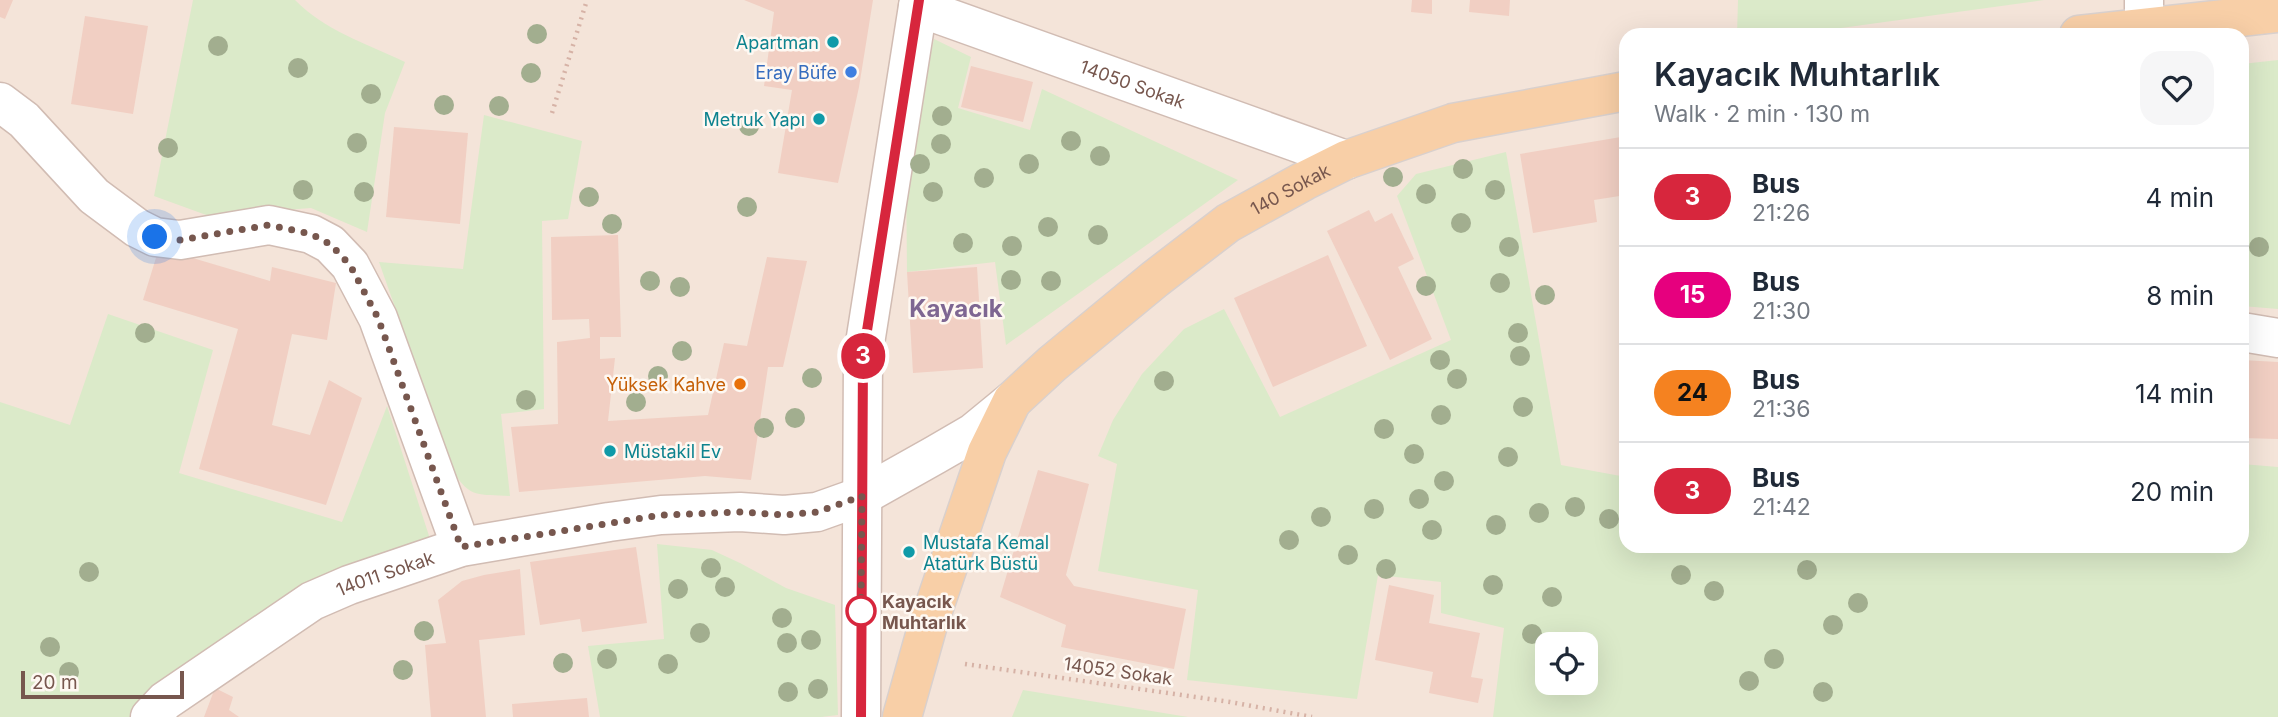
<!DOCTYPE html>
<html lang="en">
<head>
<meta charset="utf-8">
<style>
  :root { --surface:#fff; --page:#f6f6f7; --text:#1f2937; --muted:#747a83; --line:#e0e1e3 }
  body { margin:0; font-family:Inter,sans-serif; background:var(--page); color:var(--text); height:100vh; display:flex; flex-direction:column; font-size:26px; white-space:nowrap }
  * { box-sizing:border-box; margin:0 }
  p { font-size:23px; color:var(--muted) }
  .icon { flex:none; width:38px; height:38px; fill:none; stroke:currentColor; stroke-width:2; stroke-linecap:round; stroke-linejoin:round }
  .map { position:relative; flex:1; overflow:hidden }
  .side { position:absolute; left:1619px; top:28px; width:630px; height:525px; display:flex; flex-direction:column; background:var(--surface); border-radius:21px; box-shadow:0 7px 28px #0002 }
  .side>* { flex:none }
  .badge { padding:0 14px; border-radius:23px; font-size:24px; line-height:46px }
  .fabs { position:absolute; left:1535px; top:632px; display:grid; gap:14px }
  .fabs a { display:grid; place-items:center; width:63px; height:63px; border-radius:14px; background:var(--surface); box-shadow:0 7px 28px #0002; font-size:35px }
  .scale { position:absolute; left:21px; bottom:18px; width:163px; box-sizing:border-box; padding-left:7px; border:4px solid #77574e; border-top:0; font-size:19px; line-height:24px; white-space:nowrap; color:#77574e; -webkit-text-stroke:5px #fef8f2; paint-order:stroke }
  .you { position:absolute; width:35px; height:35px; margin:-18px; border:5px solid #fff; border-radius:50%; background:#1a73e8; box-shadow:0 0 0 10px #1a73e833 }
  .map>.badge { position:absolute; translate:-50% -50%; box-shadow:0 0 0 4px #fff }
  .round { display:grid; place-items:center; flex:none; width:74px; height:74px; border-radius:21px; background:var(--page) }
  .overview { display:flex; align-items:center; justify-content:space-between; height:119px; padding:0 35px }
  h1 { font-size:33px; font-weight:600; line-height:52px }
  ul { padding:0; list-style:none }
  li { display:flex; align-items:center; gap:21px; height:98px; padding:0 35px; border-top:2px solid var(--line) }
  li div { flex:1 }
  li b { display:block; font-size:26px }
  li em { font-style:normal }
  li .badge { min-width:77px; font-weight:700; text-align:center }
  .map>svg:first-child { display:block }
  .residential { fill:#f4e4d9; fill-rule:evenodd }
  .green { fill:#dbeac9; fill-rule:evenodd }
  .building { fill:#f1cfc3 }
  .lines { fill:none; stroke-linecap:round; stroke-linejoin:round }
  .minor-casing { stroke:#d1bcb3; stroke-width:41 }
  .major-casing { stroke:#d9d0cd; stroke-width:41 }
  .path { stroke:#d6b2a6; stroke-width:4.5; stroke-dasharray:2 5; stroke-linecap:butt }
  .minor { stroke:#fff; stroke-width:38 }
  .major { stroke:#f8cfa7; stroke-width:38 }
  .tree { fill:#a2ae8f }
  .line-casing { stroke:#fff; stroke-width:16 }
  .line { stroke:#d7263d; stroke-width:10 }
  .walk { stroke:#77574e; stroke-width:7; stroke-dasharray:0 12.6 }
  .culture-dot { fill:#0f9aa8; stroke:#fef8f2; stroke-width:2.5 }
  .shop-dot { fill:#3f7fe0; stroke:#fef8f2; stroke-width:2.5 }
  .food-dot { fill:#e8710a; stroke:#fef8f2; stroke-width:2.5 }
  .stop-dot { fill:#fff; stroke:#d7263d; stroke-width:3.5 }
  .labels { text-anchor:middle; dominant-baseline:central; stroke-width:5; stroke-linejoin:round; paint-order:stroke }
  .culture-label { font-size:18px; fill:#0d838f; stroke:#fef8f2; text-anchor:end }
  .shop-label { font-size:18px; fill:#366cbe; stroke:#fef8f2; text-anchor:end }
  .street-label { font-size:18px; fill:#77574e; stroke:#fef8f2 }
  .food-label { font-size:18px; fill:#c56008; stroke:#fef8f2; text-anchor:end }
  .stop-label { font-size:18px; font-weight:bold; fill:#77574e; stroke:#fef8f2; text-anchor:start }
  .district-label { font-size:24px; font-weight:bold; fill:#7e6692; stroke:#fef8f2 }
</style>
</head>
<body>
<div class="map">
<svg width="2278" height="717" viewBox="0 0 2278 717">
  <rect width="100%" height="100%" fill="#fcf3eb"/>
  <path class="residential" d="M0 0H2278V717H0ZM1626 35H2242V546H1626ZM1547 644H1586V682H1547Z"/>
  <g class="green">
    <path d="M193 0H295C325 31 366 43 405 62L385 113 367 232 311 208 209 216 154 196Z"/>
    <path d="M1738 0H2044L1790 35H1737Z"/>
    <path d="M934 39 971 57 958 108 1030 130 1042 89 1238 180 1006 345 995 262 907 272 906 168Z"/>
    <path d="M2278 60V309L2242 306 2247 196 2242 195V64Z"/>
    <path d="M484 115 582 141 568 219 542 221 544 409 501 414 510 496C479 494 470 499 453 471L379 262 463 269Z"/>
    <path d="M1506 152 1561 465 1626 477V546H2242V464L2278 467V717H1493L1504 628 1441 613V582L1378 575 1357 699 1187 680 1198 590 1098 571 1117 464 1098 456 1113 420 1142 374 1184 329 1224 309 1280 417 1451 340 1397 196 1416 174ZM1547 644H1586V682H1547Z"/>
    <path d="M108 314 213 350 179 473 342 522 387 406 431 542 304 587 162 679 130 717H0V402L70 425Z"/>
    <path d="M657 544 712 550 740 563 786 588 835 605 838 715 821 717H600L588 646 664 639Z"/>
    <path d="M1023 690 1188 717H1012Z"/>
  </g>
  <g class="building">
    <path d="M0 0H13L5 19 0 17Z"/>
    <path d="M744 0H873L859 87 838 183 778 173 792 90 764 86 774 12Z"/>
    <path d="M1412 0H1432V14L1411 12Z"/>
    <path d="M1470 0H1510L1509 16 1469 12Z"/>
    <path d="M85 16 148 26 133 114 71 104Z"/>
    <path d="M971 66 1033 82 1023 122 961 107Z"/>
    <path d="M394 127 468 133 460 224 386 217Z"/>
    <path d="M1621 137 1626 164V195L1594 200 1597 222 1533 233 1520 154Z"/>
    <path d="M1369 210 1375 222 1392 213 1414 259 1398 267 1432 339 1390 360 1327 231Z"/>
    <path d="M618 235 621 337H600V359L615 358 608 421 708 415 724 343 747 346 767 257 807 261 783 367H768L751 480 705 476 519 492 511 427 558 424 557 342 590 338 589 319 552 320 551 237Z"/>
    <path d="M159 248 270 281 272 267 336 283 327 340 292 334 272 425 310 435 329 380 362 398 326 505 199 469 238 329 143 300Z"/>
    <path d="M1328 255 1367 346 1273 387 1234 298Z"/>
    <path d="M977 267 983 368 913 373 907 272Z"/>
    <path d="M2242 360 2278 362V439L2242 438Z"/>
    <path d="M1038 470 1089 484 1066 575 1074 586 1186 609 1174 669 1061 647 1066 625 1000 597Z"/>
    <path d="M636 547 647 623 582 632 580 619 540 625 530 562Z"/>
    <path d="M520 569 525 635 479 640 486 717H431L425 645 446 643 438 600 462 581 484 575Z"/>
    <path d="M1389 585 1434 595 1429 623 1480 633 1471 677 1483 679 1478 703 1429 693 1433 672 1375 660Z"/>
    <path d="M215 688 233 697 229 710 239 717H204Z"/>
    <path d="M587 698 589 717H513L512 704Z"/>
  </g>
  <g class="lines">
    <g class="minor-casing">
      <g id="minor">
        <path d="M2144 0V27"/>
        <path id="s1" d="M918 7 1346 160"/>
        <path d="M0 102 24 120 94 196 137 228 155 237 180 240 269 225 311 234 330 244 350 265 378 318 461 547"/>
        <path d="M2242 332 2278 338"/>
        <path id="s2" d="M150 717 165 701 312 601 349 585 461 547 609 522 661 515 740 512 784 515 817 512 862 496 935 455 973 433 1012 401"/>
        <path d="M861 717 863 356 919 0"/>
      </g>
    </g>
    <g class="major-casing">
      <g id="major">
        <path d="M2079 35 2278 13"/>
        <path id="s3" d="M902 717 927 628 987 452 1012 401 1052 364 1155 279 1228 223 1304 181 1346 160 1453 123 1626 91"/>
      </g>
    </g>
    <g class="path">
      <path d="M552 113 587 0"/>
      <path d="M965 664 1230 702 1312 717"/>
    </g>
    <use href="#minor" class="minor"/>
    <use href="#major" class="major"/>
  </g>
  <g class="tree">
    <circle cx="537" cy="34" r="10"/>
    <circle cx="218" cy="46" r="10"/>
    <circle cx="298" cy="68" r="10"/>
    <circle cx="531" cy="73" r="10"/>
    <circle cx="371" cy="94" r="10"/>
    <circle cx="444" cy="105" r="10"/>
    <circle cx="499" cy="106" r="10"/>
    <circle cx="942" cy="116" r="10"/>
    <circle cx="749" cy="126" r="10"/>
    <circle cx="1071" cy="141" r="10"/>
    <circle cx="357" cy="143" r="10"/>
    <circle cx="941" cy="144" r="10"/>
    <circle cx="168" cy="148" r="10"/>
    <circle cx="1100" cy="156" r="10"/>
    <circle cx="920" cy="164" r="10"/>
    <circle cx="1029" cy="164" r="10"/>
    <circle cx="1463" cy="169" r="10"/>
    <circle cx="1393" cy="177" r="10"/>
    <circle cx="984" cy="178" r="10"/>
    <circle cx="303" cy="190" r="10"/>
    <circle cx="1495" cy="190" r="10"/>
    <circle cx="364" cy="192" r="10"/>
    <circle cx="933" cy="192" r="10"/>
    <circle cx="1426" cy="194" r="10"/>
    <circle cx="589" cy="197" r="10"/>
    <circle cx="747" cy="207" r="10"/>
    <circle cx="1461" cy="223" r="10"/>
    <circle cx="612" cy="224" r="10"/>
    <circle cx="1048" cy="227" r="10"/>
    <circle cx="1098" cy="235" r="10"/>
    <circle cx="963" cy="243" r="10"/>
    <circle cx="1012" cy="246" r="10"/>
    <circle cx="1509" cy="247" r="10"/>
    <circle cx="2259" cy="247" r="10"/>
    <circle cx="1011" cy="280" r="10"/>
    <circle cx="650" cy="281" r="10"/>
    <circle cx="1051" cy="281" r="10"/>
    <circle cx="1500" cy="283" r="10"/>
    <circle cx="1426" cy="286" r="10"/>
    <circle cx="680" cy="287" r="10"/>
    <circle cx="1545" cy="295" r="10"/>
    <circle cx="145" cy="333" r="10"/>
    <circle cx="1518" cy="333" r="10"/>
    <circle cx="682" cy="351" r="10"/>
    <circle cx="1520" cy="356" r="10"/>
    <circle cx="1440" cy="360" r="10"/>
    <circle cx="658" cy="376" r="10"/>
    <circle cx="812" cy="378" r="10"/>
    <circle cx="1457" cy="379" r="10"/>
    <circle cx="1164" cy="381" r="10"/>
    <circle cx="526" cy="400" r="10"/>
    <circle cx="636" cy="402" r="10"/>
    <circle cx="1523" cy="407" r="10"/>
    <circle cx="1441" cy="415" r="10"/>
    <circle cx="795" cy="418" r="10"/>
    <circle cx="764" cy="428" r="10"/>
    <circle cx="1384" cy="429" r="10"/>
    <circle cx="1414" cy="454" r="10"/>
    <circle cx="1508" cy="457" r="10"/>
    <circle cx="1444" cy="481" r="10"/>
    <circle cx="1419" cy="499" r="10"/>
    <circle cx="1575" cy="507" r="10"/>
    <circle cx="1374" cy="509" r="10"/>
    <circle cx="1539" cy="513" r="10"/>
    <circle cx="1321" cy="517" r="10"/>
    <circle cx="1609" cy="519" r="10"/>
    <circle cx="1496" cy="525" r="10"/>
    <circle cx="1432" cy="530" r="10"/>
    <circle cx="1289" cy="540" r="10"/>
    <circle cx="1348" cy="555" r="10"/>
    <circle cx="711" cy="568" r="10"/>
    <circle cx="1386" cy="569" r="10"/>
    <circle cx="1807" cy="570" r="10"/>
    <circle cx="89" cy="572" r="10"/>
    <circle cx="1681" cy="575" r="10"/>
    <circle cx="1493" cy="585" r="10"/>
    <circle cx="725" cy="587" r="10"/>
    <circle cx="678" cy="589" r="10"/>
    <circle cx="1714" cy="591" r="10"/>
    <circle cx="1552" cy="597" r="10"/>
    <circle cx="1858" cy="603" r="10"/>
    <circle cx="782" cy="618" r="10"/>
    <circle cx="1833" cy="625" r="10"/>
    <circle cx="424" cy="631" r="10"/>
    <circle cx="700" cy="633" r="10"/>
    <circle cx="1532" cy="634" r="10"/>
    <circle cx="811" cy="640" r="10"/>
    <circle cx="787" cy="643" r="10"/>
    <circle cx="50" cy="647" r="10"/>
    <circle cx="607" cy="659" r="10"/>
    <circle cx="1774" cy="659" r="10"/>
    <circle cx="563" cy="663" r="10"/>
    <circle cx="668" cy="664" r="10"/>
    <circle cx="403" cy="670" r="10"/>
    <circle cx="69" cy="672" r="10"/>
    <circle cx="1749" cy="681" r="10"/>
    <circle cx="818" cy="689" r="10"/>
    <circle cx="788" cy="692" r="10"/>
    <circle cx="1823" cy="692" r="10"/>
  </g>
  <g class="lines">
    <g class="line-casing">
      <path id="line" d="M861 717 863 356 919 0"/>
    </g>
    <use href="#line" class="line"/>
    <path class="walk" d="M155 237 180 240 269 225 311 234 330 244 350 265 378 318 461 547 661 515 740 512 784 515 817 512 862 496 861 611"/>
  </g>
  <g class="culture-dot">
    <circle cx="833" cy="42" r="7"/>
    <circle cx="819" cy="119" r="7"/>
    <circle cx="610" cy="451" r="7"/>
    <circle cx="909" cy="552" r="7"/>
  </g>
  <circle class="shop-dot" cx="851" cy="72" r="7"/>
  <circle class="food-dot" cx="740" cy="384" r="7"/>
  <circle class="stop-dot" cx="861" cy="611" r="14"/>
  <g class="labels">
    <g class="culture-label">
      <text x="819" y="42">Apartman</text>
      <text x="805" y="119">Metruk Yapı</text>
      <text x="624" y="451" text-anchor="start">Müstakil Ev</text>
      <text x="923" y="542" text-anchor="start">Mustafa Kemal<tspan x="923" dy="21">Atatürk Büstü</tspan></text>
    </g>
    <g class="shop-label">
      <text x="837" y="72">Eray Büfe</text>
    </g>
    <g class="street-label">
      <text stroke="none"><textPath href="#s1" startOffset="228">14050 Sokak</textPath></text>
      <text stroke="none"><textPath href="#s3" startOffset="686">140 Sokak</textPath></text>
      <text stroke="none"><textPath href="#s2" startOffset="278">14011 Sokak</textPath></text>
      <text transform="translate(1118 671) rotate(8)">14052 Sokak</text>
    </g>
    <g class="food-label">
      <text x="726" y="384">Yüksek Kahve</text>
    </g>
    <g class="stop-label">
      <text x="882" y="601">Kayacık<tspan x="882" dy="21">Muhtarlık</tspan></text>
    </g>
    <g class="district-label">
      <text x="956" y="308">Kayacık</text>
    </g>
  </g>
</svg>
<div class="fabs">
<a><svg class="icon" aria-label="locate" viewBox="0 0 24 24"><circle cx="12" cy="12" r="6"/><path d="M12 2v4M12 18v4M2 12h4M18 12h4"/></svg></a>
</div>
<div class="scale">20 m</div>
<div class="you" style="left:155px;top:237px"></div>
<b class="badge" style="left:863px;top:356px;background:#d7263d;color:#fff">3</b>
<section class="side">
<div class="overview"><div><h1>Kayacık Muhtarlık</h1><p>Walk · 2 min · 130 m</p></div><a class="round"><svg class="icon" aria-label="heart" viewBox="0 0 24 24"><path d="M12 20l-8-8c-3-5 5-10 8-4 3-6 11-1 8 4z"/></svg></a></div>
<ul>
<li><span class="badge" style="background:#d7263d;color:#fff">3</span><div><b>Bus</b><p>21:26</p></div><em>4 min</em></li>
<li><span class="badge" style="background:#e6007e;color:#fff">15</span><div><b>Bus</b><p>21:30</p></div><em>8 min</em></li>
<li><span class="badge" style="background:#f58220;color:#111">24</span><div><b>Bus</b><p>21:36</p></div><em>14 min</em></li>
<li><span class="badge" style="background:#d7263d;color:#fff">3</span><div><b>Bus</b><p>21:42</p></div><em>20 min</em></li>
</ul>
</section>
</div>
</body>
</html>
